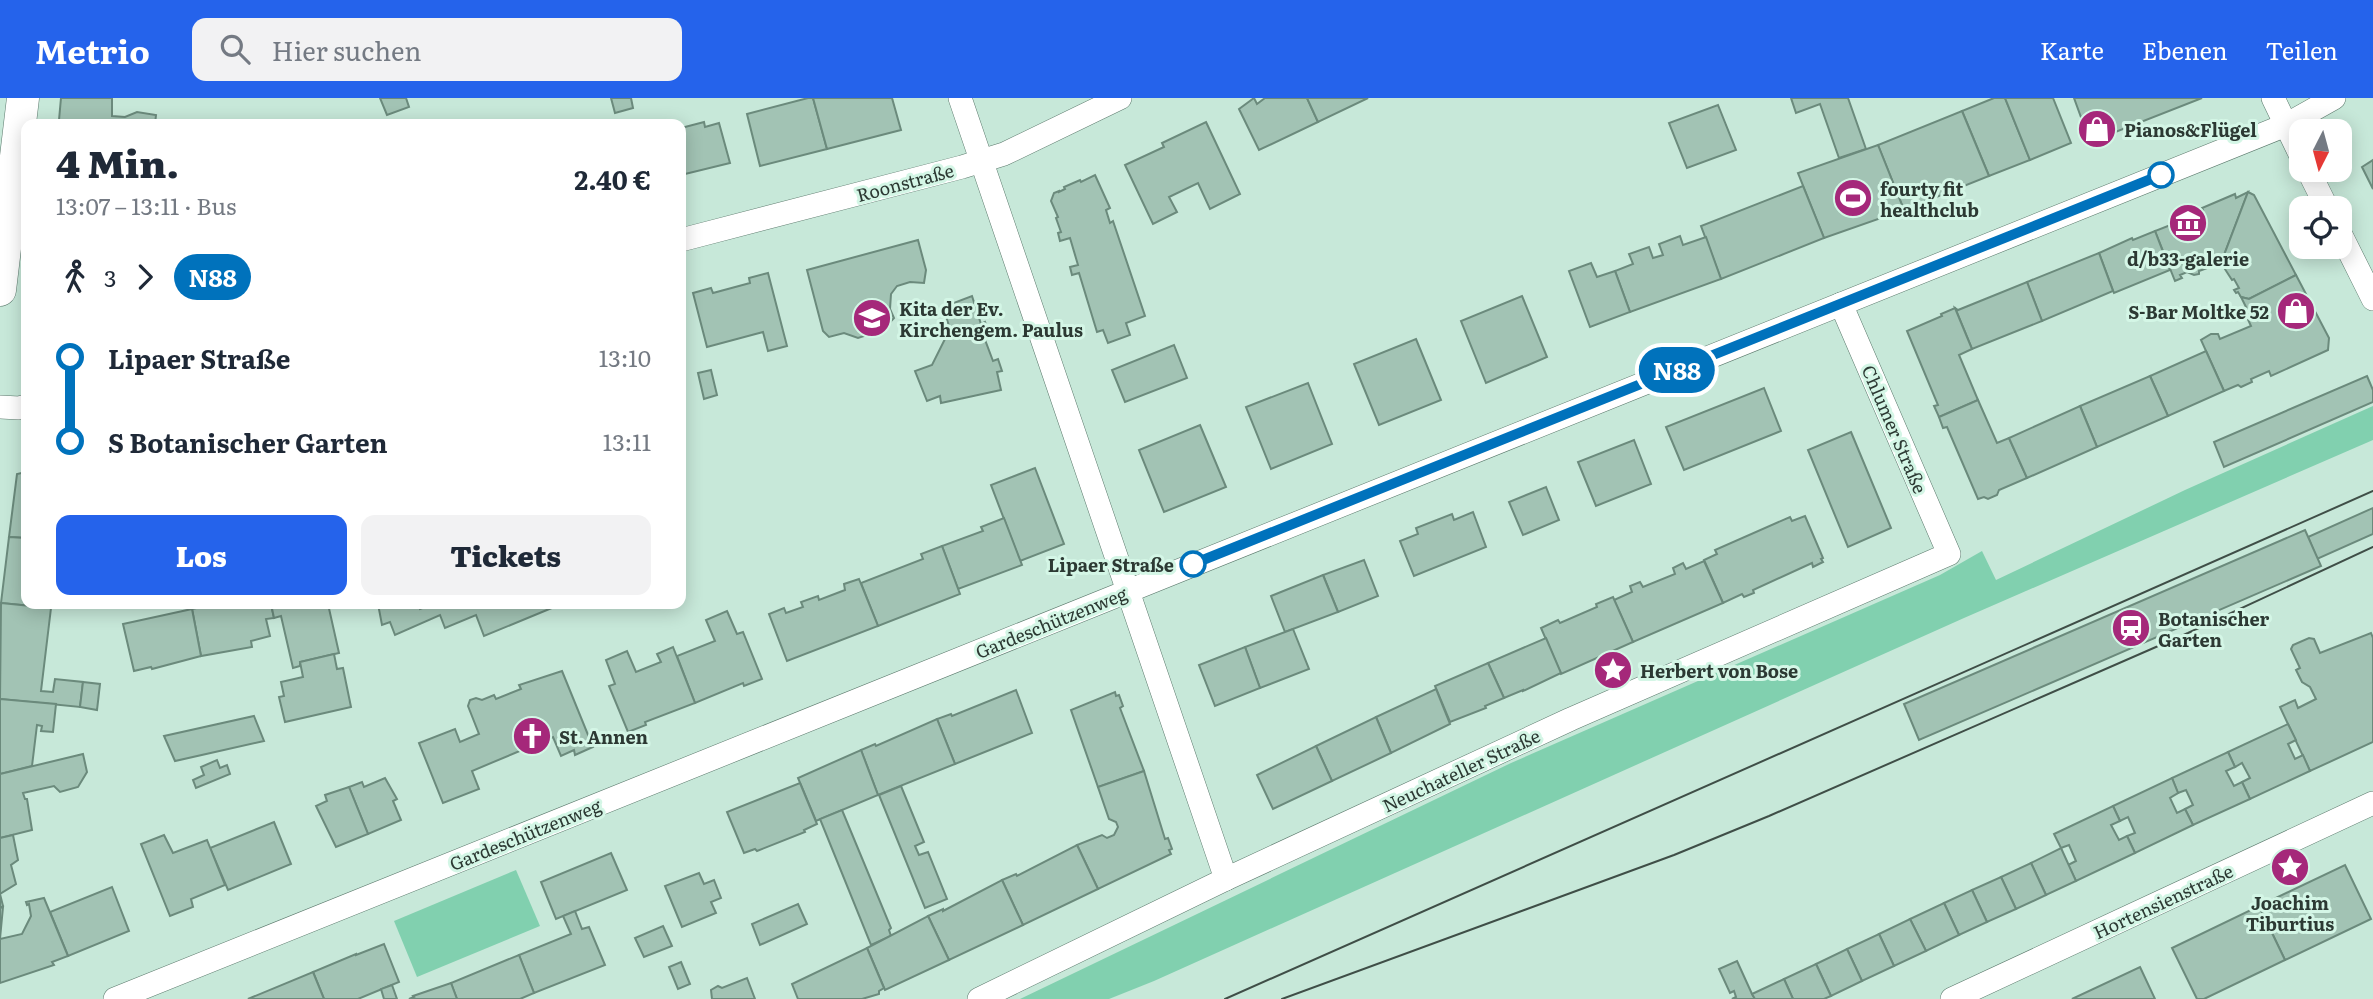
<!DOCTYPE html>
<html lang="de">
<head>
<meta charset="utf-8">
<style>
  :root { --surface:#fff; --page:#f2f2f3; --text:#1f2937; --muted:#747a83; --accent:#2563eb }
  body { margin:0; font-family:Literata,serif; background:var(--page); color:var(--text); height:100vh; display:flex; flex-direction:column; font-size:26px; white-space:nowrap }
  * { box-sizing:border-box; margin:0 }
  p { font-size:23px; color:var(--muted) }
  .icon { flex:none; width:38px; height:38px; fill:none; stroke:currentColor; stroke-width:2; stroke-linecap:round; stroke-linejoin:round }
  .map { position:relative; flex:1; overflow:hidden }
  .drawer { position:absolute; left:21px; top:21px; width:665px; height:490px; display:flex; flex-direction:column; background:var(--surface); border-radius:14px; box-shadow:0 4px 18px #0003 }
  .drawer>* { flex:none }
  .badge { padding:0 14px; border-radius:23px; font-size:24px; line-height:46px }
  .needle { width:46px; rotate:186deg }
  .tools { position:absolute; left:2289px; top:21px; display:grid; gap:14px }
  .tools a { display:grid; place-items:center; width:63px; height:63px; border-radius:14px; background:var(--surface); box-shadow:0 4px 18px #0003; font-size:35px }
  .map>.badge { position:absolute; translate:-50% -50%; box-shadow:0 0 0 4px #fff }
  .legs { display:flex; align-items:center; gap:10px; height:77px; padding:0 35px; font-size:23px }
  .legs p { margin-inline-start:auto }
  .summary { display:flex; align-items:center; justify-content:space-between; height:119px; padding:0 35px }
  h1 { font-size:38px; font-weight:800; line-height:52px }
  .primary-button { display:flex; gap:14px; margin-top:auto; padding:14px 35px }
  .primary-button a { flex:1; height:80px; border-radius:14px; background:var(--accent); color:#fff; font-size:28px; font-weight:800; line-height:80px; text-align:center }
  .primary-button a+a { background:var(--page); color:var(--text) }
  ul { padding:0 35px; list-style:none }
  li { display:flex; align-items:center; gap:24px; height:84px; font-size:26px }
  li i { display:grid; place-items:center; width:10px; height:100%; margin:0 9px; background:currentColor }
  li i::after { content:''; width:18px; height:18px; margin:-9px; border:5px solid; border-radius:50%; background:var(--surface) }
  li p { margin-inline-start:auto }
  li:first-child i { background:linear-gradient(#0000 50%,currentColor 0) }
  li:last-child i { background:linear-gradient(currentColor 50%,#0000 0) }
  header { display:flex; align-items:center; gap:42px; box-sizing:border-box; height:98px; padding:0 35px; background:var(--accent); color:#fff }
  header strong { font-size:33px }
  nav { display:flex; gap:38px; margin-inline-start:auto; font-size:24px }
  .search { width:490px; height:63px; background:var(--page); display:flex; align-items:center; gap:18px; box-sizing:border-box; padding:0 24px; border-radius:14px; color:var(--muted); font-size:26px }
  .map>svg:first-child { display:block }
  .green { fill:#81d0af }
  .building { fill:#a2c3b4; stroke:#6b8a7c; stroke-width:2 }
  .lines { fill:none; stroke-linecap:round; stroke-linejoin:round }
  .street-casing { stroke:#5c7a6d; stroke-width:24 }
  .secondary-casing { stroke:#5c7a6d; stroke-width:33 }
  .street { stroke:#fff; stroke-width:23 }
  .secondary { stroke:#fff; stroke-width:32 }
  .tram { stroke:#3f4e47; stroke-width:2 }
  .line-1-casing { stroke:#fff; stroke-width:16 }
  .line-1 { stroke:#0072bc; stroke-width:10 }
  .stop-1-dot { fill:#fff; stroke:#0072bc; stroke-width:3.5 }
  .labels { text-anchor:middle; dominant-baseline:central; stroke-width:6; stroke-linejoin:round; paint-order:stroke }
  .poi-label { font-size:18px; font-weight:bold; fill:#2c3933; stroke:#d4f6e6; text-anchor:start }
  .street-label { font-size:18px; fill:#2c3933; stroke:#d4f6e6 }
  .stop-label { font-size:18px; font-weight:bold; fill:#2c3933; stroke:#d4f6e6; text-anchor:end }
</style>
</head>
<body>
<header>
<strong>Metrio</strong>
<div class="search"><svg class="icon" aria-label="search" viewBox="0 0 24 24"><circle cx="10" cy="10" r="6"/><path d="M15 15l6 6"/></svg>Hier suchen</div>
<nav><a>Karte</a><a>Ebenen</a><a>Teilen</a></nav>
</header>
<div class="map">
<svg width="2373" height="901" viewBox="0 0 2373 901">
  <rect width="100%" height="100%" fill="#c7e8d9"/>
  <g class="green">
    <path d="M2373 308V342L1964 520 1154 883 1109 901H1020L1511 665 1940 477 1982 453 1996 482 2185 392Z"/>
    <path d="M516 772 540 828 417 879 394 823Z"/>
  </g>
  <g class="building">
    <path d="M61 0H112V18L125 19 137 14 156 17 155 26H94L59 22Z"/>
    <path d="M380 0H406L409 9 387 17Z"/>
    <path d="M611 0H631L633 10 615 15Z"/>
    <path d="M808 0H813L827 51 760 68 747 16Z"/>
    <path d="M813 0H892L901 32 827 51Z"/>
    <path d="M1254 0 1257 6 1265 0H1307L1318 24 1259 52 1239 11Z"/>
    <path d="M1307 0H1368L1318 24Z"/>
    <path d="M1791 0H1848L1866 51 1839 60 1820 6 1796 15Z"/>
    <path d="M1994 0H2005L2030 62 1989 78 1962 13Z"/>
    <path d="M2005 0H2053L2071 45 2030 62Z"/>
    <path d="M2074 0H2202L2090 44Z"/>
    <path d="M1718 7 1736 52 1687 70 1669 25Z"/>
    <path d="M1962 13 1989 78 1904 112 1878 47Z"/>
    <path d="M704 24 705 29 719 25 730 65 681 77V30Z"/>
    <path d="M1206 24 1240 96 1210 111 1198 85 1169 99 1177 114 1153 126 1125 67 1164 49 1162 45Z"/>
    <path d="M1878 47 1904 112 1824 140 1798 75Z"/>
    <path d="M2373 62V91L2362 69Z"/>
    <path d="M1095 77 1110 110 1106 112 1110 125 1113 123 1145 218 1126 225 1130 237 1108 245 1103 232 1097 234 1079 175 1072 177 1070 169 1078 167 1070 140 1060 143 1058 135 1061 134 1056 120 1058 119 1051 103 1054 95 1059 93V94L1065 91 1064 89 1080 82 1081 84Z"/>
    <path d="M1803 88 1824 140 1721 181 1701 128Z"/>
    <path d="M2248 94 2221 165 2199 173V176L2194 177 2187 174 2180 177 2182 180 2175 183 2155 133 2191 119 2203 112 2202 110 2235 96 2236 100Z"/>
    <path d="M2248 94 2254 97 2296 177 2249 201 2241 199 2238 194 2236 195 2234 192 2239 190 2234 181 2232 182 2221 165Z"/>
    <path d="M2155 133 2170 172 2114 195 2099 155 2132 140 2133 142Z"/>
    <path d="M1680 138 1683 147 1706 139 1721 181 1630 214 1615 173 1633 166 1629 156 1649 149 1653 160 1663 157 1659 146Z"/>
    <path d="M918 142 926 172 924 185 910 184 897 188 891 196 890 211 894 220 883 232 858 240 844 235 829 239 823 233 807 172Z"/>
    <path d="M2099 155 2113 193 2042 223 2027 184Z"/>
    <path d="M1591 165 1597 179 1615 173 1630 214 1590 229 1569 173Z"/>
    <path d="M768 175 787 248 768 253 763 234 707 249 693 195 711 190 713 195 750 185 749 180Z"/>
    <path d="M2296 177 2329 240 2328 252 2271 278 2269 273 2251 281 2252 284 2241 289 2238 287 2224 293 2201 242 2211 236H2218L2220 241 2251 228 2245 215 2243 216 2241 211 2246 209 2241 199 2249 201Z"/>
    <path d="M2027 184 2042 223 1972 251 1955 210 1958 212Z"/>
    <path d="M972 198 981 226 985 224 990 237 984 239 993 263 998 261 1002 273 997 274 1001 292 941 305 940 298 927 303 915 273 932 267 950 231 943 209Z"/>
    <path d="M1522 198 1547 259 1486 285 1461 223Z"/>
    <path d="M1955 210 1972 251 1959 257 1978 302 1939 319 1934 308 1938 307 1907 233 1942 218 1941 216Z"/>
    <path d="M1416 241 1441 302 1379 327 1354 266Z"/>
    <path d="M1174 247 1187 280 1125 304 1112 272Z"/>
    <path d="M2206 253 2224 293 2168 318 2150 278Z"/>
    <path d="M711 272 717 297 704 301 698 275Z"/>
    <path d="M2150 278 2168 318 2097 349 2080 308Z"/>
    <path d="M2367 278 2373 292V304L2224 369 2214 344Z"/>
    <path d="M1308 285 1332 346 1271 371 1246 309Z"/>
    <path d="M1764 290 1781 333 1684 372 1666 329Z"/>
    <path d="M1978 302 1997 345 2009 340 2027 380 1999 392 1997 397 1988 401 1984 399 1978 401 1947 329 1943 330 1939 319Z"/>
    <path d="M2080 308 2097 349 2027 380 2009 340Z"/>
    <path d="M1200 327 1226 389 1164 414 1139 352Z"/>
    <path d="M1851 334 1891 430 1848 449 1808 352Z"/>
    <path d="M1634 342 1651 386 1596 408 1578 364Z"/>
    <path d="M1035 370 1064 446 1020 463 991 387Z"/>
    <path d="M26 374V440L9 439 17 376Z"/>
    <path d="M1546 389 1559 422 1523 437 1509 404Z"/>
    <path d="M2373 410V436L2317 461 2308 439Z"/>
    <path d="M1473 414 1486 449 1414 478 1400 443 1418 436 1416 430 1452 416 1454 422Z"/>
    <path d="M1805 418 1823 460 1821 461 1823 464 1813 469 1812 465 1753 492 1754 495 1744 499 1742 496 1723 505 1704 462 1717 456 1715 452 1790 419 1792 423Z"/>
    <path d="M1004 420 1022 467 958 491 942 448 983 433 981 429Z"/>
    <path d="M2305 432 2321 468 1919 642 1904 606Z"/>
    <path d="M9 439 26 440V506H52L51 510 1 505Z"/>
    <path d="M942 448 960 496 878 528 861 485 923 461 921 456Z"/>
    <path d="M1364 462 1378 498 1338 514 1323 477Z"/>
    <path d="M1704 463 1723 505 1633 544 1614 502 1632 494 1630 488 1640 484 1643 489 1675 476 1673 470 1683 465 1686 471Z"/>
    <path d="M1323 477 1338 514 1285 534 1271 498Z"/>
    <path d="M859 481 878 528 787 563 769 516 784 510 786 515 803 509 801 504 818 498 819 502 845 492 844 486Z"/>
    <path d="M1613 499 1633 544 1561 576 1541 530 1558 522 1560 525 1597 509 1596 506Z"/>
    <path d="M1 505 51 510 41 593 53 594 55 581 83 584 80 609 0 601Z"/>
    <path d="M215 506H271L274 520 266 521 270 538 251 543 252 549 201 558 192 511Z"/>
    <path d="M271 506H328L339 555 300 564V568L293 570 281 518 274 520Z"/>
    <path d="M378 506H418L420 511 433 506 559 507 484 538 476 517 445 530 440 517 395 537 390 524 382 527Z"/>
    <path d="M192 511 201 558 152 571 151 569 134 573 123 526Z"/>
    <path d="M727 513 737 536 743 534 762 581 744 588 743 585 695 605 677 558 715 543 706 522Z"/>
    <path d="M1293 531 1309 571 1260 590 1245 549Z"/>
    <path d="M2371 535 2373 540V644L2310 673 2280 609 2295 602 2298 610 2316 601 2310 589 2302 584 2296 572 2300 570 2291 551 2293 547 2309 540 2314 541 2320 555Z"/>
    <path d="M1546 540 1561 575 1523 593V592L1504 600 1488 565Z"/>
    <path d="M673 549 695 605 645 624 646 627 628 634 609 588 615 586 606 562 627 553 636 574 661 564 657 556Z"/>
    <path d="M1245 549 1260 590 1215 608 1199 567Z"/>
    <path d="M334 556 337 571 343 570 351 609 285 624 279 599 284 598 281 584 303 579 300 564Z"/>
    <path d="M1488 565 1504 600 1485 608 1486 610 1450 624 1435 588Z"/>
    <path d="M562 573 593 649 575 657 574 652 561 658 553 639 472 673 479 691 443 705 419 645 455 631 460 644 479 636 468 608 470 602 476 600 482 602 494 597 496 601 521 591 519 587Z"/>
    <path d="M83 584 100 586 97 612 80 609Z"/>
    <path d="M1436 591 1450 626 1391 655 1376 619Z"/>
    <path d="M1016 592 1032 635 955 666 937 621 951 616 952 618Z"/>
    <path d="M1115 594 1116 598 1119 597 1123 608 1120 610 1144 673 1098 689 1071 612Z"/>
    <path d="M0 601 56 606 53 634 41 633 42 628 37 627 32 668 0 676Z"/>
    <path d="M254 618 264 643 175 663 164 638Z"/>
    <path d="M1376 619 1391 655 1332 683 1316 648Z"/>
    <path d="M937 621 955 666 878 697 861 652 875 646 876 648Z"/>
    <path d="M2288 626 2296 642 2288 646 2295 661 2303 657 2310 673 2250 701 2242 684 2250 680 2242 665 2235 669 2228 654Z"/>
    <path d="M1316 648 1332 683 1273 711 1257 677Z"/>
    <path d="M861 652 878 697 816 723 798 680Z"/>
    <path d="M2228 654 2235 669 2226 673 2234 688 2242 684 2250 701 2193 727 2185 711 2193 707 2186 692 2178 695 2172 680Z"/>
    <path d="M83 656 87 674 78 689 60 694 54 688 23 695 25 701H27L32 732 0 740V676Z"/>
    <path d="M217 662 220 670 227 667 230 676 196 690 193 682 204 677 201 669Z"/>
    <path d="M1144 673 1165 741 1168 740 1172 751 1169 752 1171 756 1098 791 1077 747 1102 737 1107 740 1114 737 1118 729 1116 724 1109 721 1098 689Z"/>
    <path d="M385 680 397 701 393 703 401 722 368 736 349 689 362 684 364 689Z"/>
    <path d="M2172 680 2178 695 2170 700 2177 715 2185 711 2193 727 2135 755 2127 738 2135 735 2128 719 2120 723 2113 708Z"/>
    <path d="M800 685 817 726 804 732 805 734 757 753 755 751 744 755 727 714Z"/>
    <path d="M901 688 924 744 915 748 919 757 928 754 947 801 925 810 879 697Z"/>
    <path d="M349 689 368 736 336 749 316 708 327 703 325 697Z"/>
    <path d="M2113 708 2120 723 2111 727 2119 742 2127 738 2135 755 2076 783 2068 767 2076 763 2069 747 2061 750 2054 736Z"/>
    <path d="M842 712 891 830 889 832 891 838 871 847 820 721Z"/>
    <path d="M274 724 291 766 228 792 210 750Z"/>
    <path d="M13 737 18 762 11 767 16 786 0 796 3 808 0 810V740Z"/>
    <path d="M164 737 173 755 207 742 225 787 191 801 193 809 170 818 141 746Z"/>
    <path d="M1077 747 1098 791 1023 827 1002 782 1016 776 1017 778Z"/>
    <path d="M2061 750 2076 783 2046 797 2031 765Z"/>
    <path d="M611 755 627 792 556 821 541 784Z"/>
    <path d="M2031 765 2046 797 2016 811 2001 779Z"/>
    <path d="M2345 767 2371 821 2285 862 2259 808Z"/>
    <path d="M699 775 704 786 714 782 721 800 711 804 716 815 682 829 665 788Z"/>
    <path d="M2001 779 2016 811 1987 824 1972 792Z"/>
    <path d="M1002 782 1023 827 949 862 928 818 943 811V813Z"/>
    <path d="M112 789 129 833 68 858 50 814Z"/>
    <path d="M1972 792 1987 824 1959 837 1944 805Z"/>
    <path d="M44 800 68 858 52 864 54 867 0 885V810L3 809 0 841 22 836 31 818 29 806 27 807 26 804Z"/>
    <path d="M1944 805 1959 837 1926 853 1910 821Z"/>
    <path d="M798 806 807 826 760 847 752 826Z"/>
    <path d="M2259 808 2285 862 2204 901H2197L2172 850Z"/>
    <path d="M575 813 582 831 589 829 605 867 534 895 519 857 571 836 563 818Z"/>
    <path d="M928 818 949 862 885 892 867 850Z"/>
    <path d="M1910 821 1926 853 1894 868 1879 836Z"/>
    <path d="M663 828 672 848 644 859 635 840Z"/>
    <path d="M1879 836 1894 868 1862 883 1847 851Z"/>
    <path d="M384 846 399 884 358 901H324L313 874 356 856V857Z"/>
    <path d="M867 850 884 890 879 893V896L862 901H798L792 886Z"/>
    <path d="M1847 851 1862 883 1831 898 1816 866Z"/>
    <path d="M519 857 534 895 520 901H457L451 885Z"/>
    <path d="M1737 863 1752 896 1755 901H1732L1736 899 1734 893 1730 895 1719 871Z"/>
    <path d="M681 864 690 886 678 891 669 869Z"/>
    <path d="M1816 866 1831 898 1824 901H1793L1784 881Z"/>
    <path d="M2140 869 2155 901H2072Z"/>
    <path d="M313 874 324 901H248Z"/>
    <path d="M747 880 755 901H712L711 892 718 888 722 890Z"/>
    <path d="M1784 881 1793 901H1755L1752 896Z"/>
    <path d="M451 885 457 901H409L414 899 413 898Z"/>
    <path d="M392 887 397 901H384L381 891Z"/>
  </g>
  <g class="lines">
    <g class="street-casing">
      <g id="street">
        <path d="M960 0 1226 781"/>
        <path d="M2273 0 2301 58"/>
        <path d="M2308 72 2327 110"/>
        <path d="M2340 135 2373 201"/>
        <path d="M681 142 962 69 1004 56 1120 0"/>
        <path d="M0 309 19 310 26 308"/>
        <path d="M115 901 2286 27 2334 0"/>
        <path d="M979 901 1226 781 1571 621 1949 456 1841 206"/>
        <path d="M1952 901 2373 705"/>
      </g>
    </g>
    <g class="secondary-casing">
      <path id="secondary" d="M0 192 23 0"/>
    </g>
    <use href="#street" class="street"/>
    <use href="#secondary" class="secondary"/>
    <g class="tram">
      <path d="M1225 901 2373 393"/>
      <path d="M1282 901 1674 757 1769 718 2188 535 2373 449"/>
    </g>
  </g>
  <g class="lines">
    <g class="line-1-casing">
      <path id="line-1" d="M1193 466 2161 77"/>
    </g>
    <use href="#line-1" class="line-1"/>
  </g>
  <defs>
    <g id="shop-disc" transform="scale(2.0125)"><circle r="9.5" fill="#a5287a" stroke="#d4f6e6"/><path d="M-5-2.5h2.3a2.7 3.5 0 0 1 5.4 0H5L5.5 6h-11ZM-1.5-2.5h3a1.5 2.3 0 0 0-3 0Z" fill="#fff"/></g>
    <g id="stadium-disc" transform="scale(2.0125)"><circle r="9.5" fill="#a5287a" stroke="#d4f6e6"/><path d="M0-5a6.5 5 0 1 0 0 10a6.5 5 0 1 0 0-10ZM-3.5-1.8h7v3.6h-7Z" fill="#fff"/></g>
    <g id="museum-disc" transform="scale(2.0125)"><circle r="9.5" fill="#a5287a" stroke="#d4f6e6"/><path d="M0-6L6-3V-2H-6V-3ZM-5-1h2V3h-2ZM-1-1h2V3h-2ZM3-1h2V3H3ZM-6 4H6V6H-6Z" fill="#fff"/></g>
    <g id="school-disc" transform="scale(2.0125)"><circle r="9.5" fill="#a5287a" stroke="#d4f6e6"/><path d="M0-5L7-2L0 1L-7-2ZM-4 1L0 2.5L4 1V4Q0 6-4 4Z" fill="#fff"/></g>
    <g id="station-disc" transform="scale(2.0125)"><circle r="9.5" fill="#a5287a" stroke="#d4f6e6"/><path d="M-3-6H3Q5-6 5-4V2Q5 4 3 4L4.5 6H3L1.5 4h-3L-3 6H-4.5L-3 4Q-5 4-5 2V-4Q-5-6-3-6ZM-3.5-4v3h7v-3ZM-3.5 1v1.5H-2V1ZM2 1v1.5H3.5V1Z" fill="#fff"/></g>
    <g id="sight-disc" transform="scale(2.0125)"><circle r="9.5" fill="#a5287a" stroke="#d4f6e6"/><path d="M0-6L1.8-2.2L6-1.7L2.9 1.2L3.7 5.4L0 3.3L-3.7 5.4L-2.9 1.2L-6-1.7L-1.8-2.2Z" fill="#fff"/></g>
    <g id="church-disc" transform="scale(2.0125)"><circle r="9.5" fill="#a5287a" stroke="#d4f6e6"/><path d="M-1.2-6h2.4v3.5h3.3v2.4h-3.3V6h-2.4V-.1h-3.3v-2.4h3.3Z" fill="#fff"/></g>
  </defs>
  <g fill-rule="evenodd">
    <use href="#shop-disc" x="2097" y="31"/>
    <use href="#stadium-disc" x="1853" y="100"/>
    <use href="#museum-disc" x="2188" y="125"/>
    <use href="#shop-disc" x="2296" y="213"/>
    <use href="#school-disc" x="872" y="220"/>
    <use href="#station-disc" x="2131" y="530"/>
    <use href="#sight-disc" x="1613" y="572"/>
    <use href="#church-disc" x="532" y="638"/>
    <use href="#sight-disc" x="2290" y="769"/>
  </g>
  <g class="stop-1-dot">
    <circle cx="2161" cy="77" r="12"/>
    <circle cx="1193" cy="466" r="12"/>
  </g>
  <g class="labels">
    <g class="poi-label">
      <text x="2124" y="31">Pianos&amp;Flügel</text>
      <text x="1880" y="90">fourty fit<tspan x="1880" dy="21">healthclub</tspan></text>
      <text x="2188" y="160" text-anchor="middle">d/b33-galerie</text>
      <text x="899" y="210">Kita der Ev.<tspan x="899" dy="21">Kirchengem. Paulus</tspan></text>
      <text x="2269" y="213" text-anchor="end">S-Bar Moltke 52</text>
      <text x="2158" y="520">Botanischer<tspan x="2158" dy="21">Garten</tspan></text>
      <text x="1640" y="572">Herbert von Bose</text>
      <text x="559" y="638">St. Annen</text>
      <text x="2290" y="804" text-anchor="middle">Joachim<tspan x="2290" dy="21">Tiburtius</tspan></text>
    </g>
    <g class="street-label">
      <text transform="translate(905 84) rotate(-15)">Roonstraße</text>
      <text transform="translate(1895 331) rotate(67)">Chlumer Straße</text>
      <text transform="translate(1051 524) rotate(-22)">Gardeschützenweg</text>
      <text transform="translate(1461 672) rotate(-25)">Neuchateller Straße</text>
      <text transform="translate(525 736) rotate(-22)">Gardeschützenweg</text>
      <text transform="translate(2163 803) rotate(-25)">Hortensienstraße</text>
    </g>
    <g class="stop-label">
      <text x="1174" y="466">Lipaer Straße</text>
    </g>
  </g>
</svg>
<div class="tools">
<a><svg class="needle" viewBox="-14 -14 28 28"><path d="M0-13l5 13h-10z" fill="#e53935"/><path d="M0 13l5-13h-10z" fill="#747a83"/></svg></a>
<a><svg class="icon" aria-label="locate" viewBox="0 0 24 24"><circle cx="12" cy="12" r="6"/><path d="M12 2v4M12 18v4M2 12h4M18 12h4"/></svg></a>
</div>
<b class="badge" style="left:1677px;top:272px;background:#0072bc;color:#fff">N88</b>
<section class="drawer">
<div class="summary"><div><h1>4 Min.</h1><p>13:07 – 13:11 · Bus</p></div><b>2.40 €</b></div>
<div class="legs"><svg class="icon" aria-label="walk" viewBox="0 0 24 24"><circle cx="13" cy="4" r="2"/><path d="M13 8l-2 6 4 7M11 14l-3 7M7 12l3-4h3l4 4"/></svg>3<svg class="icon" aria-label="forward" viewBox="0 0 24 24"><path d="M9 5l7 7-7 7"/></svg><b class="badge" style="background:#0072bc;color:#fff">N88</b></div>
<ul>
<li><i style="color:#0072bc"></i><b>Lipaer Straße</b><p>13:10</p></li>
<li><i style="color:#0072bc"></i><b>S Botanischer Garten</b><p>13:11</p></li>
</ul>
<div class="primary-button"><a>Los</a><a>Tickets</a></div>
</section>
</div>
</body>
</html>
